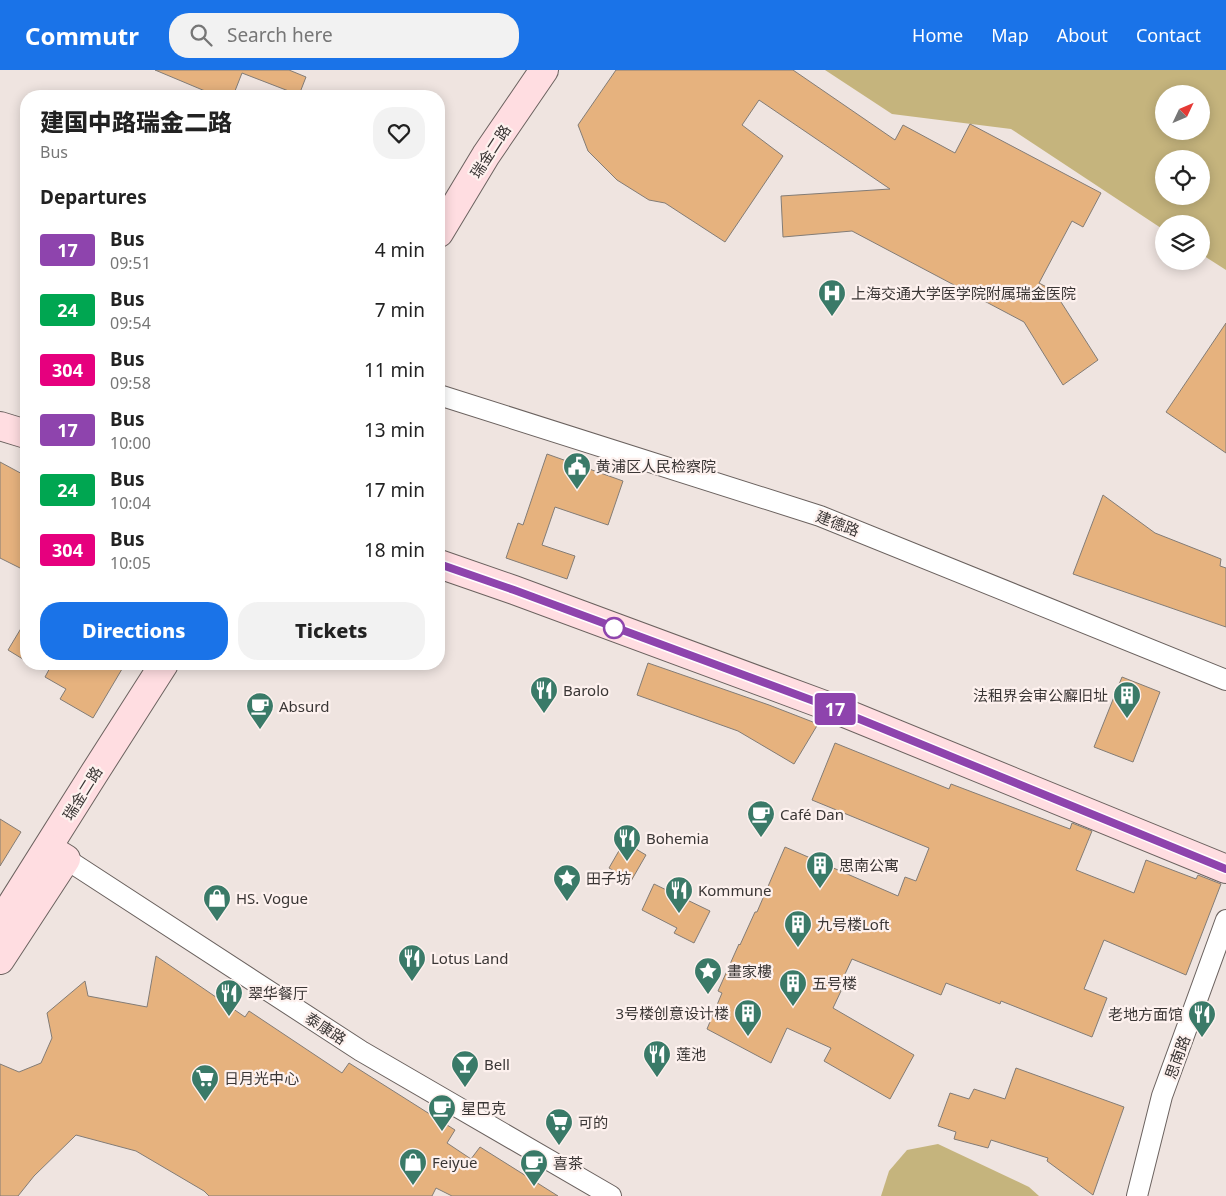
<!DOCTYPE html>
<html lang="en">
<head>
<meta charset="utf-8">
<style>
  :root { --surface:#fff; --page:#f2f2f2; --text:#222; --muted:#767676; --accent:#1a73e8 }
  body { margin:0; font-family:"Noto Sans","Noto Sans SC",sans-serif; background:var(--page); color:var(--text); height:100vh; display:flex; flex-direction:column; font-size:19px; white-space:nowrap }
  * { box-sizing:border-box; margin:0 }
  p { font-size:16px; color:var(--muted) }
  .icon { flex:none; width:28px; height:28px; fill:none; stroke:currentColor; stroke-width:2; stroke-linecap:round; stroke-linejoin:round }
  .map { position:relative; flex:1; overflow:hidden }
  .sheet { position:absolute; left:20px; top:20px; width:425px; height:580px; display:flex; flex-direction:column; background:var(--surface); border-radius:20px; box-shadow:0 2px 12px #0003 }
  .sheet>* { flex:none }
  .badge { padding:0 10px; border-radius:4px; font-size:18px; line-height:32px }
  .needle { width:32px; rotate:46deg }
  .controls { position:absolute; left:1155px; top:15px; display:grid; gap:10px }
  .controls a { display:grid; place-items:center; width:55px; height:55px; border-radius:50%; background:var(--surface); box-shadow:0 2px 12px #0003; font-size:25px }
  .map>.badge { position:absolute; translate:-50% -50%; box-shadow:0 0 0 2px #fff }
  h2 { padding:0 20px; font-size:19px; line-height:45px }
  .round { display:grid; place-items:center; flex:none; width:52px; height:52px; border-radius:20px; background:var(--page) }
  .head { display:flex; align-items:center; justify-content:space-between; height:85px; padding:0 20px }
  h1 { font-size:24px; font-weight:800; line-height:38px }
  .cta { display:flex; gap:10px; margin-top:auto; padding:10px 20px }
  .cta a { flex:1; height:58px; border-radius:20px; background:var(--accent); color:#fff; font-size:20px; font-weight:800; line-height:58px; text-align:center }
  .cta a+a { background:var(--page); color:var(--text) }
  ul { padding:0; list-style:none }
  li { display:flex; align-items:center; gap:15px; height:60px; padding:0 20px }
  li div { flex:1 }
  li b { display:block; font-size:19px }
  li em { font-style:normal }
  li .badge { min-width:55px; font-weight:700; text-align:center }
  header { display:flex; align-items:center; gap:30px; box-sizing:border-box; height:70px; padding:0 25px; background:var(--accent); color:#fff }
  header strong { font-size:24px }
  nav { display:flex; gap:28px; margin-inline-start:auto; font-size:18px }
  .search { width:350px; height:45px; background:var(--page); display:flex; align-items:center; gap:12px; box-sizing:border-box; padding:0 18px; border-radius:20px; color:var(--muted); font-size:19px }
  .map>svg:first-child { display:block }
  .green { fill:#c5b47d; fill-rule:evenodd }
  .building { fill:#e6b27e; stroke:#837c76 }
  .lines { fill:none; stroke-linecap:round; stroke-linejoin:round }
  .street-casing { stroke:#6b625f; stroke-width:22 }
  .secondary-casing { stroke:#6b625f; stroke-width:30 }
  .street { stroke:#fff; stroke-width:20 }
  .secondary { stroke:#ffdde1; stroke-width:28 }
  .line-casing { stroke:#fff; stroke-width:11 }
  .line { stroke:#8e44ad; stroke-width:8 }
  .stop-dot { fill:#fff; stroke:#8e44ad; stroke-width:2.5 }
  .labels { text-anchor:middle; dominant-baseline:central; stroke-width:4.5; stroke-linejoin:round; paint-order:stroke }
  .street-label { font-size:15px; fill:#3a3635; stroke:#fdf1ee }
  .poi-label { font-size:15px; fill:#3a3635; stroke:#fdf1ee; text-anchor:start }
</style>
</head>
<body>
<header>
<strong>Commutr</strong>
<div class="search"><svg class="icon" aria-label="search" viewBox="0 0 24 24"><circle cx="10" cy="10" r="6"/><path d="M15 15l6 6"/></svg>Search here</div>
<nav><a>Home</a><a>Map</a><a>About</a><a>Contact</a></nav>
</header>
<div class="map">
<svg width="1226" height="1126" viewBox="0 0 1226 1126">
  <rect width="100%" height="100%" fill="#efe4e0"/>
  <g class="green">
    <path d="M825 0H1226V200L1201 184V154H1164V160L1011 59 892 44ZM1164 24H1201V61H1164ZM1164 89H1201V126H1164Z"/>
    <path d="M938 1074 1029 1117 1039 1126H881L889 1101 907 1080Z"/>
  </g>
  <g class="building">
    <path d="M155 0H289L306 7 299 25 242 3 233 26H217Z"/>
    <path d="M616 0H793L895 70 903 55 955 83 970 54 1101 123 1083 157 1072 151 1039 213 1054 221 1098 290 1063 315 1024 252 852 161 783 167 781 126 890 119 759 30 742 55 783 86 725 172 665 133 649 130 617 110 588 81 578 55Z"/>
    <path d="M1226 253V383L1166 342Z"/>
    <path d="M547 384 623 411 608 455 555 437 542 475 575 486 567 509 506 488 518 453 523 455Z"/>
    <path d="M0 392 26 406V501L0 488Z"/>
    <path d="M1103 425 1155 463 1221 489 1220 496 1226 498V557L1073 504Z"/>
    <path d="M26 550V591L8 580Z"/>
    <path d="M648 593 769 635 818 654 794 694 738 661 637 625Z"/>
    <path d="M52 594H125L93 648 60 629 66 619 45 607Z"/>
    <path d="M1122 607 1160 622 1133 692 1094 677Z"/>
    <path d="M835 673 949 719 951 714 1070 759 1072 753 1092 761 1076 800 1134 823 1146 790 1196 809 1198 805 1221 814 1186 905 1104 870 1084 919 1107 928 1092 967 1001 931 1000 934 946 913 941 925 852 889 838 919 841 921 833 938 914 985 890 1029 824 991 831 978 787 958 771 993 707 959 722 923 718 921 739 874 740 875 755 842H757L785 777 898 826 905 807 916 811 929 778 812 730Z"/>
    <path d="M0 749 21 762 0 796Z"/>
    <path d="M624 772 646 785 631 811 609 798Z"/>
    <path d="M654 814 710 841 694 873 674 863 677 858 642 840Z"/>
    <path d="M156 886 245 947 249 941 342 1003 349 993 455 1060 447 1073 471 1089 480 1077 558 1126H452L436 1118 432 1126H209L204 1121 136 1081 76 1065 34 1106 18 1126H0V994L19 1002 41 993 52 968 47 943 85 911 88 926 147 937Z"/>
    <path d="M1016 998 1124 1037 1093 1125 1047 1091 1048 1088 991 1070 988 1078 954 1069 956 1062 938 1056 950 1023 969 1029 974 1019 1005 1029Z"/>
  </g>
  <g class="lines">
    <g class="street-casing">
      <g id="street">
        <path d="M439 325 820 446 1226 610"/>
        <path d="M66 789 361 981 611 1126"/>
        <path d="M1137 1126 1162 1026 1226 850"/>
      </g>
    </g>
    <g class="secondary-casing">
      <g id="secondary">
        <path d="M439 163 486 85 544 0"/>
        <path d="M0 356 26 364"/>
        <path d="M439 494 514 520 830 637 1226 799"/>
        <path d="M0 853 95 702 164 594"/>
        <path d="M0 890 66 789 48 778"/>
      </g>
    </g>
    <use href="#street" class="street"/>
    <use href="#secondary" class="secondary"/>
  </g>
  <g class="lines">
    <g class="line-casing">
      <path id="line" d="M439 494 514 520 830 637 1226 799"/>
    </g>
    <use href="#line" class="line"/>
  </g>
  <defs>
    <g id="hospital-pin" transform="scale(1.4375)"><path d="M0 17L-7.5 6A9.5 9.5 0 1 1 7.5 6Z" fill="#3a7a68" stroke="#fdf1ee"/><path d="M-5-5h3v3.5h4V-5h3V5h-3V1.5h-4V5h-3Z" fill="#fff"/></g>
    <g id="civic-pin" transform="scale(1.4375)"><path d="M0 17L-7.5 6A9.5 9.5 0 1 1 7.5 6Z" fill="#3a7a68" stroke="#fdf1ee"/><path d="M-.6-6.5H3V-4.5H.6V-3L4-1V1h2V6H-6V1h2V-1L-.6-3ZM-1.2 2.5V6h2.4V2.5Z" fill="#fff"/></g>
    <g id="restaurant-pin" transform="scale(1.4375)"><path d="M0 17L-7.5 6A9.5 9.5 0 1 1 7.5 6Z" fill="#3a7a68" stroke="#fdf1ee"/><path d="M-5-6h1v4h1v-4h1v4h1v-4h1v5L-1.5 .5V6h-2V.5L-5-1ZM5-6V6H3V1.5H1.5Q1.5-4 5-6Z" fill="#fff"/></g>
    <g id="building-pin" transform="scale(1.4375)"><path d="M0 17L-7.5 6A9.5 9.5 0 1 1 7.5 6Z" fill="#3a7a68" stroke="#fdf1ee"/><path d="M-4-6H4V6H1V3H-1V6H-4ZM-2.5-4.3h1.7v1.8h-1.7ZM.8-4.3h1.7v1.8H.8ZM-2.5-1h1.7V.8h-1.7ZM.8-1h1.7V.8H.8Z" fill="#fff"/></g>
    <g id="cafe-pin" transform="scale(1.4375)"><path d="M0 17L-7.5 6A9.5 9.5 0 1 1 7.5 6Z" fill="#3a7a68" stroke="#fdf1ee"/><path d="M-5.5-4.5H6V0H3Q3 3.5 0 3.5H-2.5Q-5.5 3.5-5.5 0ZM3-3.2v2h1.7v-2ZM-6 4.5H4V6H-6Z" fill="#fff"/></g>
    <g id="sight-pin" transform="scale(1.4375)"><path d="M0 17L-7.5 6A9.5 9.5 0 1 1 7.5 6Z" fill="#3a7a68" stroke="#fdf1ee"/><path d="M0-6L1.8-2.2L6-1.7L2.9 1.2L3.7 5.4L0 3.3L-3.7 5.4L-2.9 1.2L-6-1.7L-1.8-2.2Z" fill="#fff"/></g>
    <g id="shop-pin" transform="scale(1.4375)"><path d="M0 17L-7.5 6A9.5 9.5 0 1 1 7.5 6Z" fill="#3a7a68" stroke="#fdf1ee"/><path d="M-5-2.5h2.3a2.7 3.5 0 0 1 5.4 0H5L5.5 6h-11ZM-1.5-2.5h3a1.5 2.3 0 0 0-3 0Z" fill="#fff"/></g>
    <g id="bar-pin" transform="scale(1.4375)"><path d="M0 17L-7.5 6A9.5 9.5 0 1 1 7.5 6Z" fill="#3a7a68" stroke="#fdf1ee"/><path d="M-6-5H6L.8 .8V4.5H3.5V6h-7V4.5H-.8V.8Z" fill="#fff"/></g>
    <g id="supermarket-pin" transform="scale(1.4375)"><path d="M0 17L-7.5 6A9.5 9.5 0 1 1 7.5 6Z" fill="#3a7a68" stroke="#fdf1ee"/><path d="M-6-5.5h2.5l.6 2H6L4.5 2H-2.5L-4.4-4H-6ZM-1.5 3.2a1.3 1.3 0 1 0 .1 0ZM3 3.2a1.3 1.3 0 1 0 .1 0Z" fill="#fff"/></g>
  </defs>
  <g fill-rule="evenodd">
    <use href="#hospital-pin" x="832" y="223"/>
    <use href="#civic-pin" x="577" y="396"/>
    <use href="#restaurant-pin" x="544" y="620"/>
    <use href="#building-pin" x="1127" y="625"/>
    <use href="#cafe-pin" x="260" y="636"/>
    <use href="#cafe-pin" x="761" y="744"/>
    <use href="#restaurant-pin" x="627" y="768"/>
    <use href="#building-pin" x="820" y="795"/>
    <use href="#sight-pin" x="567" y="808"/>
    <use href="#restaurant-pin" x="679" y="820"/>
    <use href="#shop-pin" x="217" y="828"/>
    <use href="#building-pin" x="798" y="854"/>
    <use href="#restaurant-pin" x="412" y="888"/>
    <use href="#sight-pin" x="708" y="901"/>
    <use href="#building-pin" x="793" y="913"/>
    <use href="#restaurant-pin" x="229" y="923"/>
    <use href="#building-pin" x="748" y="943"/>
    <use href="#restaurant-pin" x="1202" y="944"/>
    <use href="#restaurant-pin" x="657" y="984"/>
    <use href="#bar-pin" x="465" y="994"/>
    <use href="#supermarket-pin" x="205" y="1008"/>
    <use href="#cafe-pin" x="442" y="1038"/>
    <use href="#supermarket-pin" x="559" y="1052"/>
    <use href="#shop-pin" x="413" y="1092"/>
    <use href="#cafe-pin" x="534" y="1093"/>
  </g>
  <circle class="stop-dot" cx="614" cy="558" r="10"/>
  <g class="labels">
    <g class="street-label">
      <text transform="translate(490 81) rotate(-57)">瑞金二路</text>
      <text transform="translate(838 453) rotate(21)">建德路</text>
      <text transform="translate(82 723) rotate(-58)">瑞金二路</text>
      <text transform="translate(326 958) rotate(33)">泰康路</text>
      <text transform="translate(1177 987) rotate(-70)">思南路</text>
    </g>
    <g class="poi-label">
      <text x="851" y="223">上海交通大学医学院附属瑞金医院</text>
      <text x="596" y="396">黄浦区人民检察院</text>
      <text x="563" y="620">Barolo</text>
      <text x="1108" y="625" text-anchor="end">法租界会审公廨旧址</text>
      <text x="279" y="636">Absurd</text>
      <text x="780" y="744">Café Dan</text>
      <text x="646" y="768">Bohemia</text>
      <text x="839" y="795">思南公寓</text>
      <text x="586" y="808">田子坊</text>
      <text x="698" y="820">Kommune</text>
      <text x="236" y="828">HS. Vogue</text>
      <text x="817" y="854">九号楼Loft</text>
      <text x="431" y="888">Lotus Land</text>
      <text x="727" y="901">畫家樓</text>
      <text x="812" y="913">五号楼</text>
      <text x="248" y="923">翠华餐厅</text>
      <text x="729" y="943" text-anchor="end">3号楼创意设计楼</text>
      <text x="1183" y="944" text-anchor="end">老地方面馆</text>
      <text x="676" y="984">莲池</text>
      <text x="484" y="994">Bell</text>
      <text x="224" y="1008">日月光中心</text>
      <text x="461" y="1038">星巴克</text>
      <text x="578" y="1052">可的</text>
      <text x="432" y="1092">Feiyue</text>
      <text x="553" y="1093">喜茶</text>
    </g>
  </g>
</svg>
<div class="controls">
<a><svg class="needle" viewBox="-14 -14 28 28"><path d="M0-13l5 13h-10z" fill="#e53935"/><path d="M0 13l5-13h-10z" fill="#767676"/></svg></a>
<a><svg class="icon" aria-label="locate" viewBox="0 0 24 24"><circle cx="12" cy="12" r="6"/><path d="M12 2v4M12 18v4M2 12h4M18 12h4"/></svg></a>
<a><svg class="icon" aria-label="layers" viewBox="0 0 24 24"><path d="M12 4l9 5-9 5-9-5zM3 14l9 5 9-5"/></svg></a>
</div>
<b class="badge" style="left:835px;top:639px;background:#8e44ad;color:#fff">17</b>
<section class="sheet">
<div class="head"><div><h1>建国中路瑞金二路</h1><p>Bus</p></div><a class="round"><svg class="icon" aria-label="heart" viewBox="0 0 24 24"><path d="M12 20l-8-8c-3-5 5-10 8-4 3-6 11-1 8 4z"/></svg></a></div>
<h2>Departures</h2>
<ul>
<li><span class="badge" style="background:#8e44ad;color:#fff">17</span><div><b>Bus</b><p>09:51</p></div><em>4 min</em></li>
<li><span class="badge" style="background:#00a651;color:#fff">24</span><div><b>Bus</b><p>09:54</p></div><em>7 min</em></li>
<li><span class="badge" style="background:#e6007e;color:#fff">304</span><div><b>Bus</b><p>09:58</p></div><em>11 min</em></li>
<li><span class="badge" style="background:#8e44ad;color:#fff">17</span><div><b>Bus</b><p>10:00</p></div><em>13 min</em></li>
<li><span class="badge" style="background:#00a651;color:#fff">24</span><div><b>Bus</b><p>10:04</p></div><em>17 min</em></li>
<li><span class="badge" style="background:#e6007e;color:#fff">304</span><div><b>Bus</b><p>10:05</p></div><em>18 min</em></li>
</ul>
<div class="cta"><a>Directions</a><a>Tickets</a></div>
</section>
</div>
</body>
</html>
